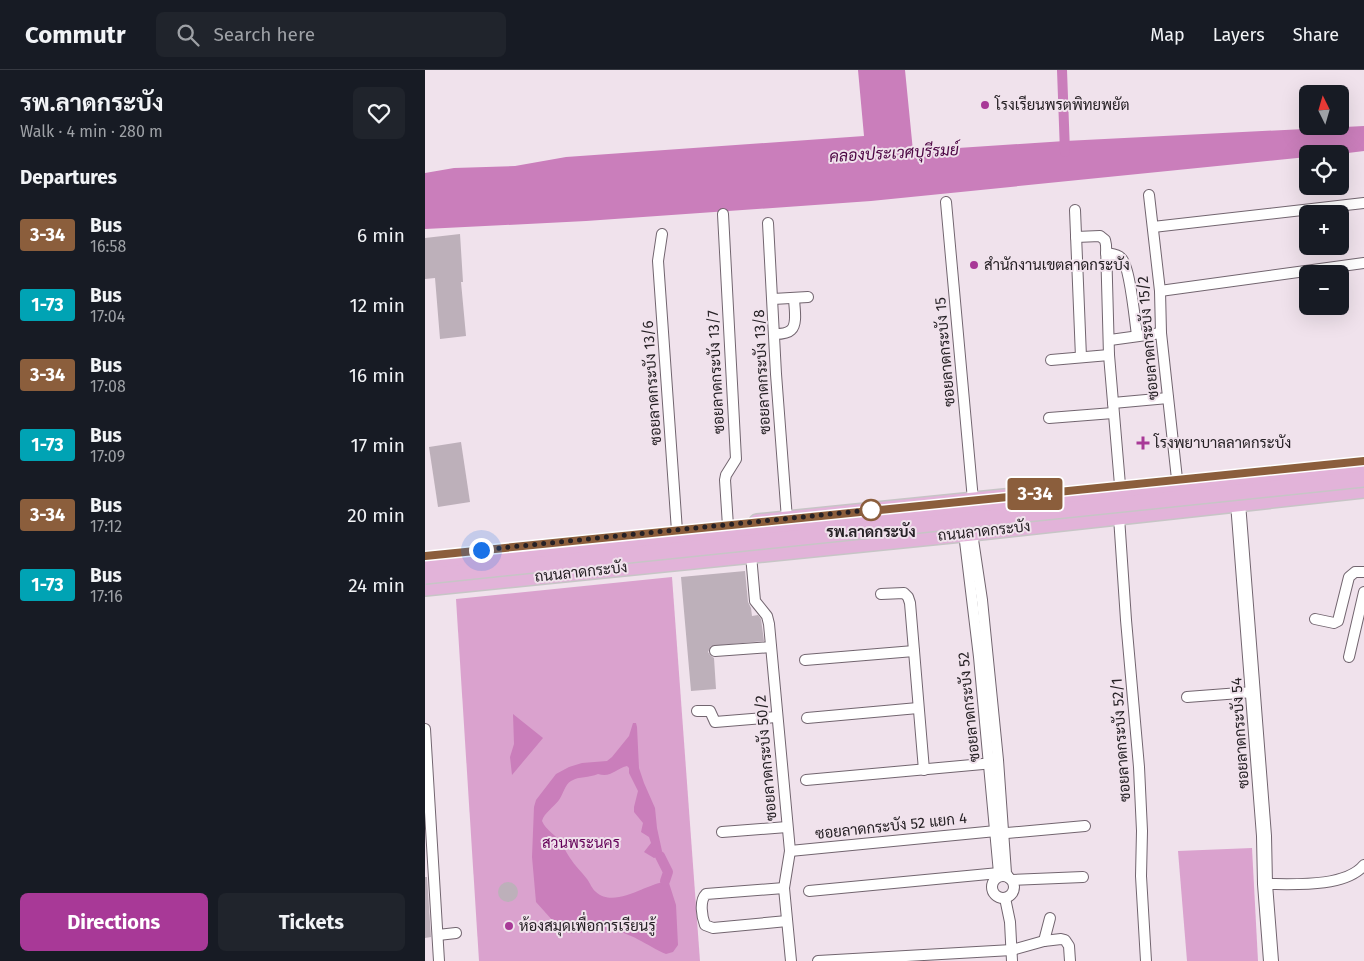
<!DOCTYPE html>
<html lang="en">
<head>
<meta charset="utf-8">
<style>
  :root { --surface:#171b24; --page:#20242c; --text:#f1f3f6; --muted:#9ea1a6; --line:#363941; --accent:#a83997 }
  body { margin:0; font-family:"Fira Sans",Sarabun,sans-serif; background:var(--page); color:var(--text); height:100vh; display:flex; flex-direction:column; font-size:19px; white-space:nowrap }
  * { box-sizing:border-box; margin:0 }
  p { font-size:16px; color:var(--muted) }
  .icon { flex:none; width:28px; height:28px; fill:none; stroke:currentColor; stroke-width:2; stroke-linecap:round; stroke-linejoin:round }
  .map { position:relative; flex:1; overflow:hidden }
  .side { display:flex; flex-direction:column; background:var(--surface); width:425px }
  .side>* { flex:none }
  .badge { padding:0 10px; border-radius:4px; font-size:18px; line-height:32px }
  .needle { width:32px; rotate:355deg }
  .controls { position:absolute; left:874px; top:15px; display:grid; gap:10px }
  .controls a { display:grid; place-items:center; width:50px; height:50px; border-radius:8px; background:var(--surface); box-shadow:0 5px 20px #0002; font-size:25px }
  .you { position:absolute; width:25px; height:25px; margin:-12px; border:4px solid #fff; border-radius:50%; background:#1a73e8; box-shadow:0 0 0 8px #1a73e833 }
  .map>.badge { position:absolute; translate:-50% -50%; box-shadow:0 0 0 2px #fff }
  h2 { padding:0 20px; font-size:19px; line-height:45px }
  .round { display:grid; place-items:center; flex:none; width:52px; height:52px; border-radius:8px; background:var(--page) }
  .head { display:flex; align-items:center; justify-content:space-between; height:85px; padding:0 20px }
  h1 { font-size:24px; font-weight:700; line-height:38px }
  .button { display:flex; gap:10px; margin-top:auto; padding:10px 20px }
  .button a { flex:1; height:58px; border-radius:8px; background:var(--accent); color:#fff; font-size:20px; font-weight:700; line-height:58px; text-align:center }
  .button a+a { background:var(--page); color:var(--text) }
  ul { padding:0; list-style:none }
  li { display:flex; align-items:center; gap:15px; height:70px; padding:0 20px }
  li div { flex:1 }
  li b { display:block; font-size:19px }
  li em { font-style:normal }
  li .badge { min-width:55px; font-weight:700; text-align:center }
  header { display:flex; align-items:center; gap:30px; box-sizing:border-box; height:70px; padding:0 25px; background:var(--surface); border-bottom:1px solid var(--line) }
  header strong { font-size:24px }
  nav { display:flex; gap:28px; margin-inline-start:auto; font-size:18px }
  .search { width:350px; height:45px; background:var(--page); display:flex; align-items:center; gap:12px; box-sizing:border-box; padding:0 18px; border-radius:8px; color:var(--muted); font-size:19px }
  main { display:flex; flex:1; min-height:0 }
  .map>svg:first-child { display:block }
  .green { fill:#daa2ce }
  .water { fill:#ca7ebb }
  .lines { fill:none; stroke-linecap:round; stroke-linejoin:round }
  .canal { stroke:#ca7ebb; stroke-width:10 }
  .building { fill:#bdb0ba }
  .street-casing { stroke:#72656f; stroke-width:12 }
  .secondary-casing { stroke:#72656f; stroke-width:16 }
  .primary-casing { stroke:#c7c5c6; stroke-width:18 }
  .street { stroke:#fff; stroke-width:10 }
  .secondary { stroke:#fff; stroke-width:14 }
  .primary { stroke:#e2b3d9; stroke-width:15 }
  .primary-bridge-casing { stroke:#c7c5c6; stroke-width:18; stroke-linecap:butt }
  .primary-bridge { stroke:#e2b3d9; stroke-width:15 }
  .line-casing { stroke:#fff; stroke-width:11 }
  .line { stroke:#8b5e3c; stroke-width:8 }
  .walk { stroke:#262125; stroke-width:5; stroke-dasharray:0 9 }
  .poi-dot { fill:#a83997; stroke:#f0e2ec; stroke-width:2 }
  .stop-dot { fill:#fff; stroke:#8b5e3c; stroke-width:2.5 }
  .labels { text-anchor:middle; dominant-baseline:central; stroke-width:4; stroke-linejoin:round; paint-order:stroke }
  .poi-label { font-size:15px; fill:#262125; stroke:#f0e2ec; text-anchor:start }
  .street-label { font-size:15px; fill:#262125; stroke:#f0e2ec }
  .stop-label { font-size:15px; font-weight:bold; fill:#262125; stroke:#f0e2ec }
  .park-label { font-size:15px; fill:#640158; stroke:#f0e2ec }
  .water-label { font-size:16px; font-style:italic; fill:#4c0543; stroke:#f0e2ec }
</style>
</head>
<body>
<header>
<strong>Commutr</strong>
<div class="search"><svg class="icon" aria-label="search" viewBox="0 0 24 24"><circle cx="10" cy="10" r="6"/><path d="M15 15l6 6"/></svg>Search here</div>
<nav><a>Map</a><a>Layers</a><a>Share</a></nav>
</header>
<main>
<section class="side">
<div class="head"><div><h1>รพ.ลาดกระบัง</h1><p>Walk · 4 min · 280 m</p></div><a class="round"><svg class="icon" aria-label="heart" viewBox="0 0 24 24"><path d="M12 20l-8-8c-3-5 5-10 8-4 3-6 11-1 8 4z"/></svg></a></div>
<h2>Departures</h2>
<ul>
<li><span class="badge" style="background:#8b5e3c;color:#fff">3-34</span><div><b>Bus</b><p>16:58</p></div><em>6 min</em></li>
<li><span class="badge" style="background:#00a3b4;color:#fff">1-73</span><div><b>Bus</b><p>17:04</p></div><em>12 min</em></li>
<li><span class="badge" style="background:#8b5e3c;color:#fff">3-34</span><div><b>Bus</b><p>17:08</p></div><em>16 min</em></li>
<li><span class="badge" style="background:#00a3b4;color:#fff">1-73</span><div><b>Bus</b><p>17:09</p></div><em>17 min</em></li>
<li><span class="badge" style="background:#8b5e3c;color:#fff">3-34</span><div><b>Bus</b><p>17:12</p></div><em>20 min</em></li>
<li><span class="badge" style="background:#00a3b4;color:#fff">1-73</span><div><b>Bus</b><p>17:16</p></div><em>24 min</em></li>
</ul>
<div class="button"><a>Directions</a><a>Tickets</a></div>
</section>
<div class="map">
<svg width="939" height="891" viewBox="0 0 939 891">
  <rect width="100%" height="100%" fill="#f0e2ec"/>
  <g class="green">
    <path d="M247 507 275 891H54L31 529Z"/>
    <path d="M827 778 833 891H762L753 781Z"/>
  </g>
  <g class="water">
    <path d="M433 0H480L488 81 640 71 939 56V81L915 84H882V87L446 131 161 151 0 159V103L29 98 90 96 141 87 439 66Z"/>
    <path d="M88 644 118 668 87 705 85 687 89 674Z"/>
    <path d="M208 653H211L212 657 214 698 219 713 230 738 232 758 237 781 235 786 229 788 219 782 226 773 224 767 216 762 218 753 209 742V737L213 721 204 703V698L202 696C190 699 186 708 173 704 164 708 154 706 146 711 140 714 138 725 134 730 129 737 119 743 117 751 121 761 132 765 137 774 140 779 142 784 145 788 150 796 157 802 162 809 165 813 167 819 171 822 192 841 232 806 244 813L251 835 253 875 248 882 241 884C222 876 205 861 183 860 169 860 156 864 142 863L128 851 111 832 107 787 109 737 111 730 131 704 144 697 157 693 182 691 187 687 204 666Z"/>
  </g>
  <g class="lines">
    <g class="canal">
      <path d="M637 0 640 82"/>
      <path d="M235 786 243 802 240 811"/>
    </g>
  </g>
  <g class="building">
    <path d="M35 164 38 212H36L41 266 15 269 10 208 0 209V168Z"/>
    <path d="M36 372 45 432 13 437 4 377Z"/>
    <path d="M320 501 323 532 326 538 327 546 333 545 336 549 339 571 286 576 283 582 285 585 289 588 291 619 266 621 256 507Z"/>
    <path d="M0 807H2L6 867 0 868Z"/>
    <circle cx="83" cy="822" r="10"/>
  </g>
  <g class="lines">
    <g class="street-casing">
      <g id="street">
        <path d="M724 125 735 221 736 263 752 409"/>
        <path d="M521 132 548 430"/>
        <path d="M650 140 656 287"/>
        <path d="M298 144 311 389 301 405 300 410 303 456"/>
        <path d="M343 153 351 304 362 449"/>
        <path d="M728 157 939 133"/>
        <path d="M237 164 233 191 252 461"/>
        <path d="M651 167 675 166 680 170 681 175 684 285 695 415"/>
        <path d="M681 183C686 184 692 184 696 188 705 195 710 252 712 265"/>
        <path d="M735 221 939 193"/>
        <path d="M348 229 383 227"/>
        <path d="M350 264C354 264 362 264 366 260 373 254 369 236 369 228"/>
        <path d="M685 270 736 263"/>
        <path d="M626 290 684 285"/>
        <path d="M688 333 743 328"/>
        <path d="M624 348 688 343"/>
        <path d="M694 447 701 550 714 697 717 761 716 806 721 891"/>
        <path d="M539 463 554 587 574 803 571 808"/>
        <path d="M547 463 557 530 573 690 581 803 584 808"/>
        <path d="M326 485 330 531 342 546 344 554 365 781 359 818 366 891"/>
        <path d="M456 524 479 523 483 527 485 533 499 700"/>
        <path d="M890 549 909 553 913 551 924 507 930 502H939"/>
        <path d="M290 581 346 577"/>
        <path d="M924 587 939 522"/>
        <path d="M380 590 489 581"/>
        <path d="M762 627 828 622"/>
        <path d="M272 641H285L290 652 351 647"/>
        <path d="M382 648 493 638"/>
        <path d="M0 659 14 891"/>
        <path d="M381 710 569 693 571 692"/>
        <path d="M297 762 362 757"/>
        <path d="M365 781 571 761 582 763 660 756"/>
        <circle cx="578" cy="817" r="11"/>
        <path d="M587 810 658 807"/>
        <path d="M840 814C867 814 920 818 939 795"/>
        <path d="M359 818 281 824C274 831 277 847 280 855L288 858 362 851"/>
        <path d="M384 821 574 803"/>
        <path d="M580 828 585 852 587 891"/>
        <path d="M13 865 31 863"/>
        <path d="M619 871 625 848"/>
        <path d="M393 891 587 880 619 871 636 869 640 870 644 876 645 891"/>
      </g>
    </g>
    <g class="secondary-casing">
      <path id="secondary" d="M813 433 839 766 840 814 846 891"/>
    </g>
    <g class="primary-casing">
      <g id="primary">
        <path d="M332 452 628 422"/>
        <path d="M0 518 547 463 939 420"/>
      </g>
    </g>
    <use href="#street" class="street"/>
    <use href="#secondary" class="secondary"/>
    <use href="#primary" class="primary"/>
    <g class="primary-bridge-casing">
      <g id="primary-bridge">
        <path d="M0 493 939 398"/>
        <path d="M0 506 939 409"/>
      </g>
    </g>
    <use href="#primary-bridge" class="primary-bridge"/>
  </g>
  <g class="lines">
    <g class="line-casing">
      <path id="line" d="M0 486 939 391"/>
    </g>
    <use href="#line" class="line"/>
    <path class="walk" d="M56 480 455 439 446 440"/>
  </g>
  <g class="poi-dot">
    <circle cx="560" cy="35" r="5"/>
    <circle cx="549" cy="195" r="5"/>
    <path d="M715.5 365.5h5v5h5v5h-5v5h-5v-5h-5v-5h5z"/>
    <circle cx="84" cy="856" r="5"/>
  </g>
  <circle class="stop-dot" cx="446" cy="440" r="10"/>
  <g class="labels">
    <g class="poi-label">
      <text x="570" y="35">โรงเรียนพรตพิทยพยัต</text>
      <text x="559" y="195">สำนักงานเขตลาดกระบัง</text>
      <text x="729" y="373">โรงพยาบาลลาดกระบัง</text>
      <text x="94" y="856">ห้องสมุดเพื่อการเรียนรู้</text>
    </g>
    <g class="street-label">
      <text transform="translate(723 268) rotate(-95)">ซอยลาดกระบัง 15/2</text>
      <text transform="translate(520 282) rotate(-95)">ซอยลาดกระบัง 15</text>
      <text transform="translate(291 302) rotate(-93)">ซอยลาดกระบัง 13/7</text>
      <text transform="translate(337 302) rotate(-93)">ซอยลาดกระบัง 13/8</text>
      <text transform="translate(227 313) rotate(-94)">ซอยลาดกระบัง 13/6</text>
      <text transform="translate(559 461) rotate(-6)">ถนนลาดกระบัง</text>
      <text transform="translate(156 502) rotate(-6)">ถนนลาดกระบัง</text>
      <text transform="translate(544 637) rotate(-96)">ซอยลาดกระบัง 52</text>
      <text transform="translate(815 663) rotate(-94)">ซอยลาดกระบัง 54</text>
      <text transform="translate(696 670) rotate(-94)">ซอยลาดกระบัง 52/1</text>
      <text transform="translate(341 688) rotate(-95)">ซอยลาดกระบัง 50/2</text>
      <text transform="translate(466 756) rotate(-6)">ซอยลาดกระบัง 52 แยก 4</text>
    </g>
    <g class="stop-label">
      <text x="446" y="462">รพ.ลาดกระบัง</text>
    </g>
    <g class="park-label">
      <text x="156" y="773">สวนพระนคร</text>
    </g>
    <g class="water-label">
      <text transform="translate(469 83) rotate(-3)">คลองประเวศบุรีรมย์</text>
    </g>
  </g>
</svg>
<div class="controls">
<a><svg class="needle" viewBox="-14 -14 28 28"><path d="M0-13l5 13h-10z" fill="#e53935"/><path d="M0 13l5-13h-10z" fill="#9ea1a6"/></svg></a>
<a><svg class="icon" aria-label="locate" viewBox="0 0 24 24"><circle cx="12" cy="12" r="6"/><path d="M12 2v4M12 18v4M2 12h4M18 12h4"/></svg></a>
<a>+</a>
<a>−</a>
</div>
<div class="you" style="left:56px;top:480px"></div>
<b class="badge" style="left:610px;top:424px;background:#8b5e3c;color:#fff">3-34</b>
</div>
</main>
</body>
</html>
